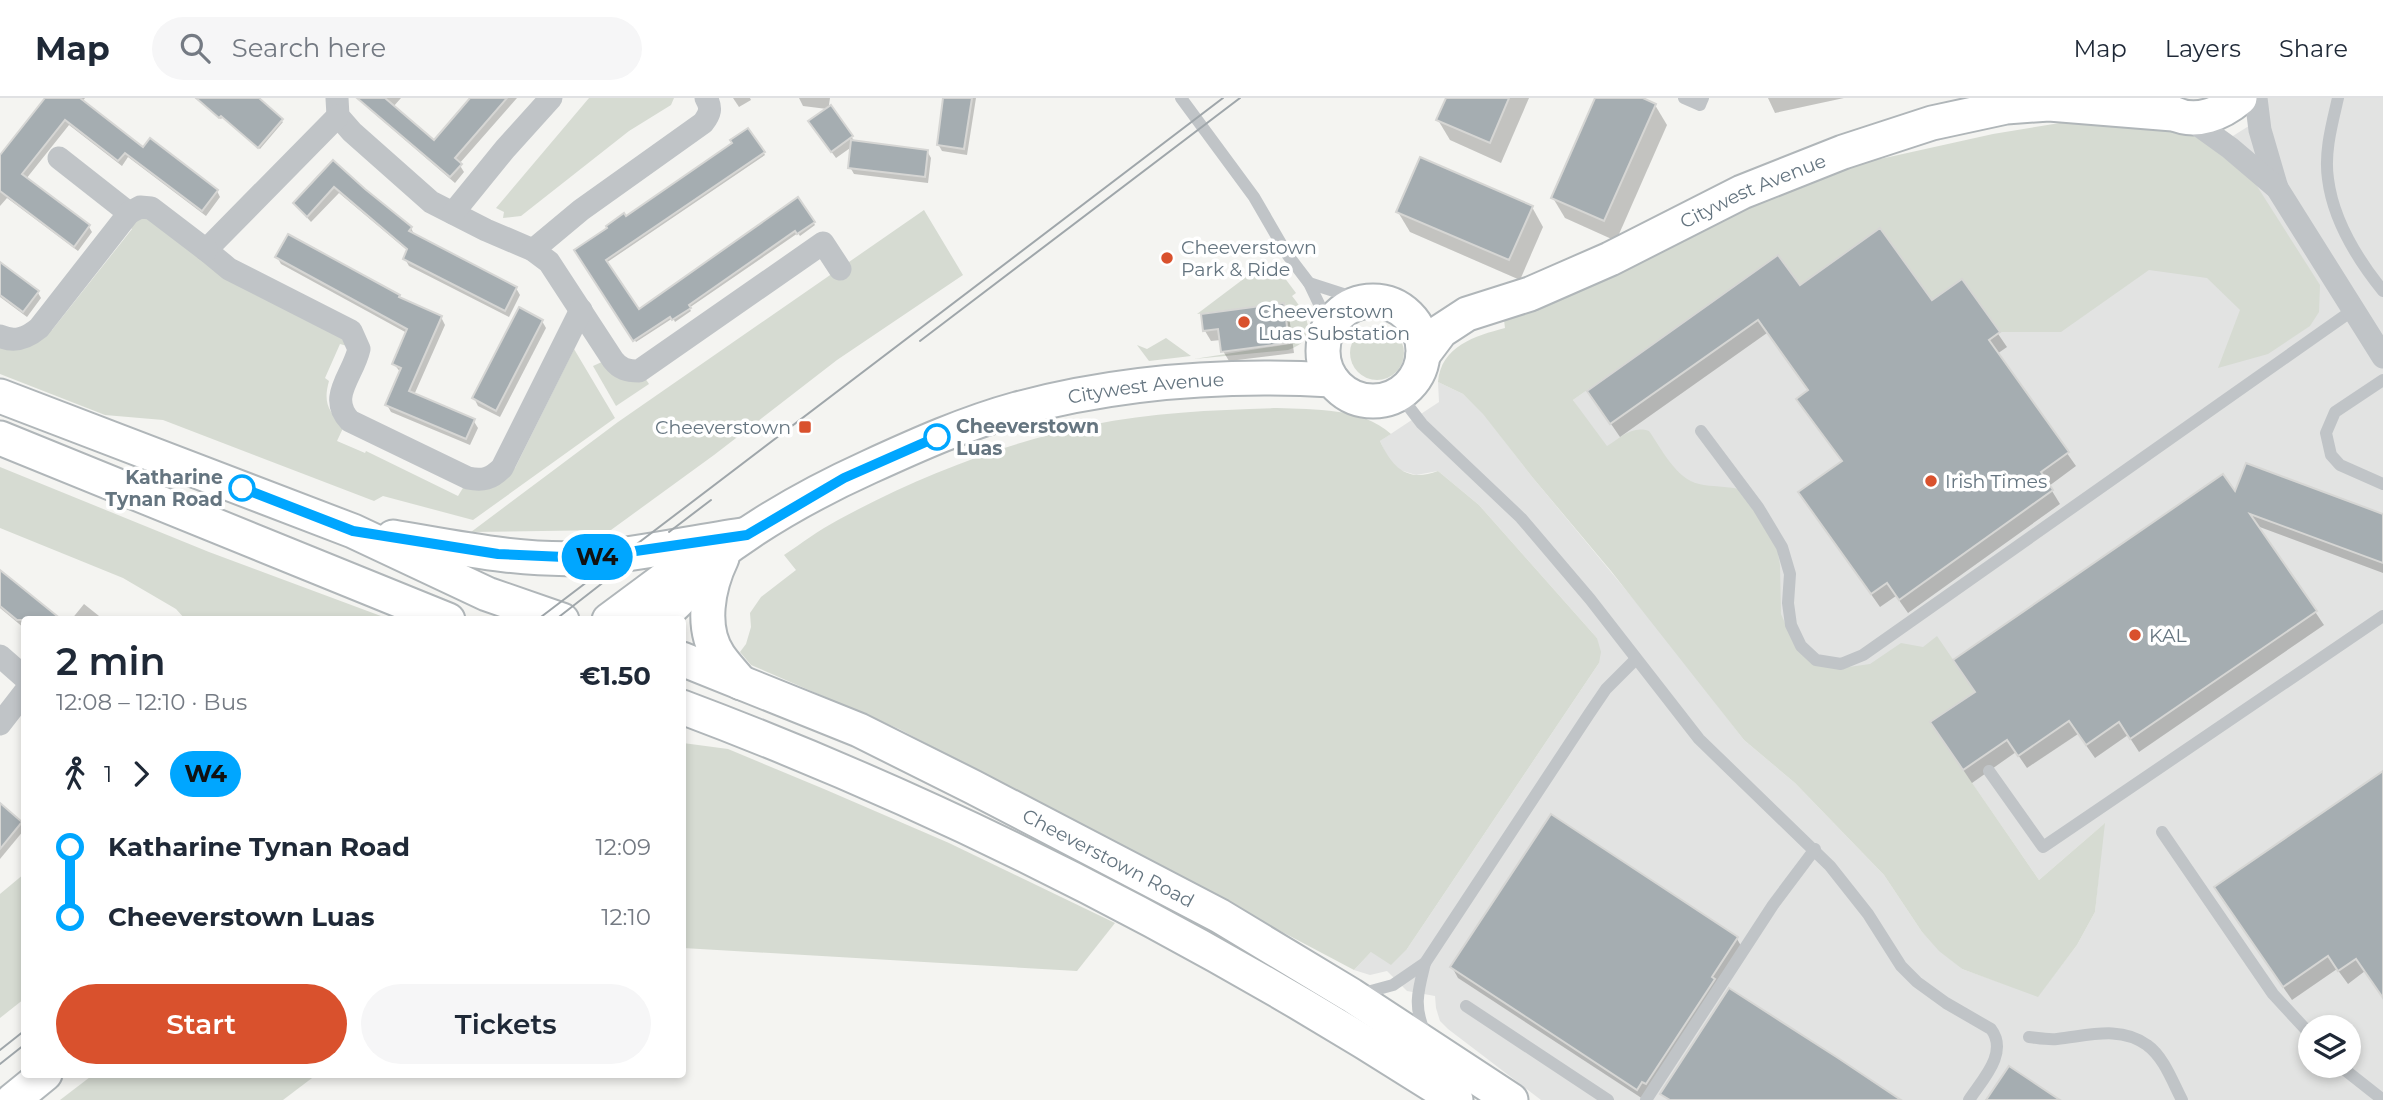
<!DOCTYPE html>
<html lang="en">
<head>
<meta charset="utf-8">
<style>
  :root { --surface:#fff; --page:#f6f6f7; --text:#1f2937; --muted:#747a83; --line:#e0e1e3; --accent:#d9512d }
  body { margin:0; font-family:Montserrat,sans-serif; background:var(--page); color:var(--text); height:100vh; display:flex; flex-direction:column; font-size:26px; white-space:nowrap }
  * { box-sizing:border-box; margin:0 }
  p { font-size:23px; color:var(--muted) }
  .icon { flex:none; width:38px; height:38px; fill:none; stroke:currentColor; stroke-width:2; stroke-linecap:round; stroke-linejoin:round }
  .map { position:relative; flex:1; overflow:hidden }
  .sheet { position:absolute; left:21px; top:518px; width:665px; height:462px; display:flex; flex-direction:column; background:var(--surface); border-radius:7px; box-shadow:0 4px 10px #0003 }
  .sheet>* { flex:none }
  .badge { padding:0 14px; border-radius:23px; font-size:24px; line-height:46px }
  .controls { position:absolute; left:2298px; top:917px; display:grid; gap:14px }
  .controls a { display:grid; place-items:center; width:63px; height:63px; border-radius:50%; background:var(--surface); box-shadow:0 4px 10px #0003; font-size:35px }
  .map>.badge { position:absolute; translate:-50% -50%; box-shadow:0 0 0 4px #fff }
  .legs { display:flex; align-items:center; gap:10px; height:77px; padding:0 35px; font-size:23px }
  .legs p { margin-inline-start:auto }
  .head { display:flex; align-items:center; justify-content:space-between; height:119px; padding:0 35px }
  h1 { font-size:38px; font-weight:600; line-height:52px }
  .action { display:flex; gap:14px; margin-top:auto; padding:14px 35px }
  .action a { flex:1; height:80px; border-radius:42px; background:var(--accent); color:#fff; font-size:28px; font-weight:600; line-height:80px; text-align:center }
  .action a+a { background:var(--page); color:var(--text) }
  ul { padding:0 35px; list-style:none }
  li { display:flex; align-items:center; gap:24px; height:70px; font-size:26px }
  li i { display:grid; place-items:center; width:10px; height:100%; margin:0 9px; background:currentColor }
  li i::after { content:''; width:18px; height:18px; margin:-9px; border:5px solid; border-radius:50%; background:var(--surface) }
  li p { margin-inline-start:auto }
  li:first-child i { background:linear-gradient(#0000 50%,currentColor 0) }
  li:last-child i { background:linear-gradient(currentColor 50%,#0000 0) }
  header { display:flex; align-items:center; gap:42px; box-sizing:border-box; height:98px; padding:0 35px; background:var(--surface); border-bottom:2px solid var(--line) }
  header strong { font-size:33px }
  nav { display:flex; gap:38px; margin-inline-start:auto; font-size:24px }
  .search { width:490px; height:63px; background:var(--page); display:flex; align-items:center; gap:18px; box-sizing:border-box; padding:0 24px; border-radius:38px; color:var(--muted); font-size:26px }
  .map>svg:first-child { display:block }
  .built { fill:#e2e3e2; fill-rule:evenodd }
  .green { fill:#d6dbd2 }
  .shadow { fill:#0003 }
  .building { fill:#a5adb1; stroke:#d6d6d4; stroke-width:2 }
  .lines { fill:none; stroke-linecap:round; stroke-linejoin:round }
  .secondary-casing { stroke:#b0b6b9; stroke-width:37 }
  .service { stroke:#c0c4c7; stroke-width:12 }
  .minor { stroke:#c0c4c7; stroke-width:23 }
  .secondary { stroke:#fff; stroke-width:33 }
  .tram { stroke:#9fa6aa; stroke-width:2 }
  .line-1-casing { stroke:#fff; stroke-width:16 }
  .line-1 { stroke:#00a6ff; stroke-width:10 }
  .poi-dot { fill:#d9512d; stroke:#fff; stroke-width:2.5 }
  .stop-1-dot { fill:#fff; stroke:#00a6ff; stroke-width:3.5 }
  .labels { text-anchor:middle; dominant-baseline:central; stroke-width:7; stroke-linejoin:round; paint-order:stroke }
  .street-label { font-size:19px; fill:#657580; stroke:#fff }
  .poi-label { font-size:19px; fill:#657580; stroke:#fff; text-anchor:start }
  .stop-label { font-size:19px; font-weight:bold; fill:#657580; stroke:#fff; text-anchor:start }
</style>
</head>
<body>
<header>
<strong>Map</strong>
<div class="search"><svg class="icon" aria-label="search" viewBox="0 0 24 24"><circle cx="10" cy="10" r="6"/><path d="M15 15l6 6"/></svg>Search here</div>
<nav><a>Map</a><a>Layers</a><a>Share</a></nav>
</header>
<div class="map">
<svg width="2383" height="1002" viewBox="0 0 2383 1002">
  <rect width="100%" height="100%" fill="#f4f4f1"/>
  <path class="built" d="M2265 0H2383V1002H1541L1448 931 1440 923 1436 910 1435 898 1407 893 1387 873 1370 877 1354 872 1371 854 1407 851 1599 565 1597 540 1479 407 1438 373 1416 377 1400 372 1389 363 1380 343 1439 304 1438 284 1463 296 1483 315 1533 380 1660 533 1744 642 1795 685 1884 777 1922 834 1939 852 1962 871 2038 898 2077 847 2095 814 2104 726 2039 782 1930 624 1871 590 1830 588 1614 364 1573 302 1873 86 2196 61 2268 16ZM2310 929H2348V968H2310Z"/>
  <g class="green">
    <path d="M589 0H674L671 7 629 33 521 118 503 120 504 114 496 110Z"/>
    <path d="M2103 18 2147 24 2190 36 2205 44 2255 85 2320 187 2319 214 2310 228 2268 256 2218 270 2240 212 2207 180 2149 172 2061 234H2000L1962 181 1931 203 1880 130 1800 187 1778 157 1573 302 1607 348C1620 340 1632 327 1649 333 1661 350 1676 381 1699 386 1712 389 1726 388 1739 391L1776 444 1780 467 1781 516 1790 537 1827 569H1849L1870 566 1901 545 1923 549 1937 538 1975 594 1931 625 2039 782 2105 725 2095 814 2077 847 2038 899 1962 871 1939 853 1922 834 1884 777 1795 685 1744 642 1611 473 1533 380 1483 316 1463 296 1438 284C1441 248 1475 238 1505 230L1504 222 1620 173 1826 73 1993 36Z"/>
    <path d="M924 112 963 177 837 262 714 357 611 432 471 434 618 324Z"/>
    <path d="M141 116 341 232 347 248 340 246 325 280 329 283C323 304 328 314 344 328L337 343 365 355 366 353 458 398 466 385 515 370 574 251 615 320 473 422 383 398 374 403 163 322 105 317 0 276V240L52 232 132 131 126 125Z"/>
    <path d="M1269 165 1278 171 1296 195 1292 198C1308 218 1320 241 1288 252L1194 261 1290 246 1285 205 1197 216 1258 170Z"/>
    <circle cx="1377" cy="255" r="27"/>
    <path d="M1166 240 1191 258 1149 263 1137 247 1147 251Z"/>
    <path d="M604 263 641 274 649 286 616 308 593 268Z"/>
    <path d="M1277 310C1315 312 1361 309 1391 336L1380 343C1392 369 1407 385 1438 373L1479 407 1597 540 1601 554 1599 565 1407 851 1391 867 1371 854 1354 872 899 631 751 567 740 554 746 546 751 529 750 515 761 499 796 472 784 457C802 445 819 432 838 422 917 379 1004 345 1091 327 1152 314 1215 312 1277 310Z"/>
    <path d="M0 369 209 454 389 521H185L176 511 123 480 0 430Z"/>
    <path d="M683 645 728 651 824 691 949 745 1115 825 1077 873 683 850Z"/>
    <path d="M24 776V901L0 920V796Z"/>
    <path d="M94 976H316V977L283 1002H60Z"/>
  </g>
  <g class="shadow">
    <path d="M48 0H85L82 4 143 52 217 93 220 99 206 118 128 59 122 68 69 27 26 81 89 129 92 134 78 153 7 100 0 108V59Z"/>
    <path d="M195 0H252L283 24 260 51 223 19 221 21Z"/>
    <path d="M369 0H401L393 9 434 44 473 0H517L459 66 464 74 455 85 369 11 365 5Z"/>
    <path d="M733 0H750L751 2 739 9Z"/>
    <path d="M799 0H830L829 7 855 44 927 53 931 60 928 85 854 76 850 69 853 48 836 60 814 30 827 11 803 8Z"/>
    <path d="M945 0H976L967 57 942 53 938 46Z"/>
    <path d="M1448 0H1529L1501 65 1450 42 1438 22Z"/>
    <path d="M1597 0H1639L1655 7 1667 27 1616 143 1565 120 1553 100Z"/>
    <path d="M1768 0H1844L1775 15Z"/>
    <path d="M748 32 765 57 606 165 639 214 798 102 815 127 800 138 798 135 689 210 691 213 675 224 673 220 636 244 576 153 734 46Z"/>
    <path d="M333 64 411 130 415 138 516 190 520 197 509 219 409 168 405 161 408 153 339 95 311 124 295 106Z"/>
    <path d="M1532 109 1543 129 1520 182 1410 134 1398 114Z"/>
    <path d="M277 159 441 219 445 227 414 297 473 322 478 330 470 347 391 314 387 307 401 275 394 266 407 235 281 166Z"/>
    <path d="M0 166 38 195 41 200 27 219 0 199Z"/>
    <path d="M1962 183 2007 249 1997 256 2076 368 2049 388 2060 406 1908 515 1896 498 1880 509 1800 395 1843 364 1807 315 1809 294 1767 235 1620 339 1589 294 1799 189 1932 205Z"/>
    <path d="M1283 207 1289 218 1294 255 1229 263 1223 253 1221 242 1211 243 1205 233Z"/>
    <path d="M542 223 546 230 500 319 478 308 474 300Z"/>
    <path d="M2236 397 2383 418V475L2257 428 2324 527 2139 654 2128 637 2095 660 2078 636 2027 670 2016 654 1972 685 1941 639 1977 595Z"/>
    <path d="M0 474 24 522V530L0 510Z"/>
    <path d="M84 506 104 522H71Z"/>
    <path d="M2383 675V899L2365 873 2348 886 2337 871 2292 902 2224 804Z"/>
    <path d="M0 709 21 725 24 732 0 761Z"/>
    <path d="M1737 841 1743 851 1643 1001 1458 880 1452 869Z"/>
  </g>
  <g class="building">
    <path d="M45 0H80L143 49 150 40 218 92 202 113 125 55 118 63 65 22 22 76 90 127 74 149 0 93V57Z"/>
    <path d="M196 0H259L283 21 258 50 221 18 219 20Z"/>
    <path d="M357 0H385L434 42 470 0H507L455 60 462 66 450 79Z"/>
    <path d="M943 0H972L964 51 937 47Z"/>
    <path d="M1446 0H1509L1490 45 1436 22Z"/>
    <path d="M1595 0H1643L1656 6 1604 123 1551 100Z"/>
    <path d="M831 7 853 38 831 54 808 23Z"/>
    <path d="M748 30 765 54 606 162 639 211 798 99 815 124 797 136 795 133 689 207 691 210 672 222 670 219 633 243 574 152 607 130 606 128 624 115 626 118 732 45 730 42Z"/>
    <path d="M851 42 928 52 925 79 848 70Z"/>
    <path d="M1420 59 1533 108 1509 162 1396 114Z"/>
    <path d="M333 62 365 91 412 129 409 133 517 189 505 213 403 161 407 151 334 89 307 119 293 105Z"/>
    <path d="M1880 130 1932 202 1962 181 2000 234 1989 242 2069 354 2041 374 2053 392 1899 502 1887 485 1871 496 1798 394 1842 363 1796 301 1808 292 1758 222 1610 326 1587 293 1778 157 1800 187Z"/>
    <path d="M288 136 400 197 399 199 442 218 409 293 475 321 466 341 385 307 401 270 392 266 407 231 275 159Z"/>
    <path d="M0 164 39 193 23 214 0 197Z"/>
    <path d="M1284 205 1289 245 1221 254 1218 231 1203 233 1201 216Z"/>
    <path d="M519 209 543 222 496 313 472 300Z"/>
    <path d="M2246 365 2383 416V465L2250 416 2317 513 2130 641 2119 624 2086 647 2069 623 2018 658 2007 642 1963 672 1930 624 1975 594 1953 562 2223 376 2235 393Z"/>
    <path d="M0 472 15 484 62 522H17L0 508Z"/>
    <path d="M2383 673V900L2356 861 2338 873 2328 858 2283 889 2214 789Z"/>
    <path d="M0 705 22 724 0 751Z"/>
    <path d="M1551 716 1738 839 1712 879 1715 881 1646 986 1642 984 1637 992 1450 869Z"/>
    <path d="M1729 890 1838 960 1901 1002H1670L1660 996Z"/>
    <path d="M2009 968 2060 1002H1986Z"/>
  </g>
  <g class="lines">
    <g class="secondary-casing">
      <g id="secondary">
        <path d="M2155 2C2161 6 2167 12 2173 15 2196 27 2222 15 2240 0"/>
        <circle cx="1373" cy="253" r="50"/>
        <path id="s1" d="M1423 257 1441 233 1467 216 1530 196 1610 161 1742 94 1843 54 1932 25 2006 9 2049 6 2173 16"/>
        <path d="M0 298 353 433 487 496 562 522"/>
        <path d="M0 340 448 522"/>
        <path d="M393 439C458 450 523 464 589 460 639 457 692 444 742 437"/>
        <path d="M722 460C708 489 700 530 719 558 725 567 734 576 741 585"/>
        <path d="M609 522 671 476 707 465"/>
        <path id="s2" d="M657 522C665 515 674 508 681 500 690 489 698 473 710 463 758 425 814 394 869 369 917 347 966 325 1017 311 1118 284 1228 276 1332 282"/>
        <path id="s3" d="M682 561 859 632 973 689 1220 818 1351 897 1511 1002"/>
        <path d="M682 609C954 711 1212 844 1456 1002"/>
        <path d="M13 1002 45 976"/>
      </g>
    </g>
    <g class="service">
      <path d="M1181 0 1254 99 1287 156 1309 185 1330 229"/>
      <path d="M1684 0 1700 7 1703 0"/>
      <path d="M2338 0C2332 26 2324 54 2328 81 2333 121 2358 162 2383 193"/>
      <path d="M1309 185 1368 204"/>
      <path d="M2383 282 2335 314 2326 335 2331 357 2340 367 2383 386"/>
      <path d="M1399 296 1422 326 1521 420 1590 501 1699 641 1830 768 1868 816 1901 868 1917 884 1946 905 1991 931C2009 955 1982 982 1969 1002"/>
      <path d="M1701 333 1758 409 1782 449 1790 476 1788 505 1791 527 1801 548 1816 562 1841 566 1863 557 2353 212"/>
      <path d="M1989 673 2043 749 2383 518"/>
      <path d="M2162 734 2273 896 2310 936"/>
      <path d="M1425 865C1418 893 1413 908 1425 935"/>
      <path d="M1360 896 1393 887 1425 865 1589 616 1606 591 1636 561"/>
      <path d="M1466 908 1608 1002"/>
      <path d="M2029 939C2038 940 2048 942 2057 941 2087 938 2120 927 2147 947 2164 959 2173 985 2182 1002"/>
      <path d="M2340 968 2383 1002"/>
      <path d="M1646 1002 1773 807 1815 751"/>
    </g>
    <g class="minor">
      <path d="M337 0 338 18 352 34 431 104 486 132 533 152 549 164 613 262C620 271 627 273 639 273L823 145 840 171"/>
      <path d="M2256 0 2260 32 2277 90"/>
      <path d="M338 18 206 152 229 171 351 233 359 251C353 278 327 299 350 323L468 380C483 383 491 381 502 370L581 212"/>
      <path d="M2187 19 2230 50 2277 90 2383 259"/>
      <path d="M59 60 129 115"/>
      <path d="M453 115 505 51 551 0"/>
      <path d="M533 152 581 112 703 25C710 16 712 10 706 0"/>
      <path d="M0 238C15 245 27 240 39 230L129 115 140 109 151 110 206 152"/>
      <path d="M0 558 24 579"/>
      <path d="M0 626 24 595"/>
    </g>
    <use href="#secondary" class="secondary"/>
    <g class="tram">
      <path d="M920 243 1240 0"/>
      <path d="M669 434 711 402"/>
      <path d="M537 522 1223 0"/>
      <path d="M555 522 605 483"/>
      <path d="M0 952 24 933"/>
      <path d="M0 966 24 947"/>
    </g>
  </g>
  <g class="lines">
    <g class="line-1-casing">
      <path id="line-1" d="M242 390 353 433 498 456 587 460 747 437 844 380 937 339"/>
    </g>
    <use href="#line-1" class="line-1"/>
  </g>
  <g class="poi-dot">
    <circle cx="1167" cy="160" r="7"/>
    <circle cx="1244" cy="224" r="7"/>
    <rect x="798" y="322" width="14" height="14" rx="3.5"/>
    <circle cx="1931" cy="383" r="7"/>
    <circle cx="2135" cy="537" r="7"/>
  </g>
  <g class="stop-1-dot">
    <circle cx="937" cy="339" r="12"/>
    <circle cx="242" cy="390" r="12"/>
  </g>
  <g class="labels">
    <g class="street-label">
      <text stroke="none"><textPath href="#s1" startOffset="373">Citywest Avenue</textPath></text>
      <text stroke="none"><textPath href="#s2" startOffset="555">Citywest Avenue</textPath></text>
      <text stroke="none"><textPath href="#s3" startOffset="471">Cheeverstown Road</textPath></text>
    </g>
    <g class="poi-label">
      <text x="1181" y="149">Cheeverstown<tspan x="1181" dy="22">Park &amp; Ride</tspan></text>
      <text x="1258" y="213">Cheeverstown<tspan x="1258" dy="22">Luas Substation</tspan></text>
      <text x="791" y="329" text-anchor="end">Cheeverstown</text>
      <text x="1945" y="383">Irish Times</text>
      <text x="2149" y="537">KAL</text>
    </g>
    <g class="stop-label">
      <text x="956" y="328">Cheeverstown<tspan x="956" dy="22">Luas</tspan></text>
      <text x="223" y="379" text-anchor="end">Katharine<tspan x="223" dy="22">Tynan Road</tspan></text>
    </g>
  </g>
</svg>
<div class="controls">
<a><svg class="icon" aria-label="layers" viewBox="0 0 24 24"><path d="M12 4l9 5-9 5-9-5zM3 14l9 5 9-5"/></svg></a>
</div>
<b class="badge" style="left:597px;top:459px;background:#00a6ff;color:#111">W4</b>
<section class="sheet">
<div class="head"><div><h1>2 min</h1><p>12:08 – 12:10 · Bus</p></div><b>€1.50</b></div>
<div class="legs"><svg class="icon" aria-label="walk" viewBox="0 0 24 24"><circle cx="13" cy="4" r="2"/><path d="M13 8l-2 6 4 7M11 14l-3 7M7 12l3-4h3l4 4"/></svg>1<svg class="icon" aria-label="forward" viewBox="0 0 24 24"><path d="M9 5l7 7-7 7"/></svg><b class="badge" style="background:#00a6ff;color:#111">W4</b></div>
<ul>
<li><i style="color:#00a6ff"></i><b>Katharine Tynan Road</b><p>12:09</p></li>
<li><i style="color:#00a6ff"></i><b>Cheeverstown Luas</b><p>12:10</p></li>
</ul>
<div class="action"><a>Start</a><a>Tickets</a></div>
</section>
</div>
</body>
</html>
